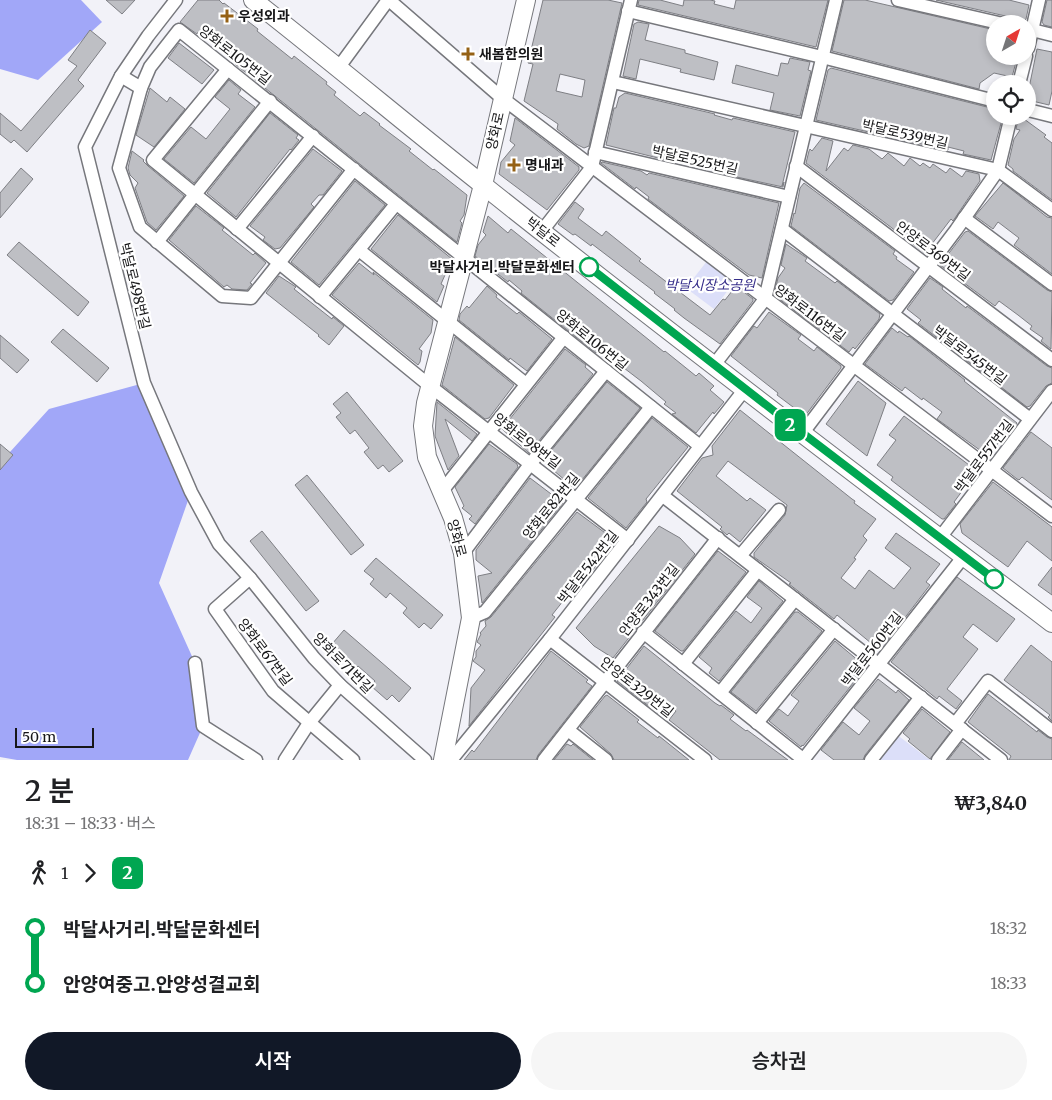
<!DOCTYPE html>
<html lang="ko">
<head>
<meta charset="utf-8">
<style>
  :root { --surface:#fff; --page:#f6f6f6; --text:#202124; --muted:#757577; --accent:#111827 }
  body { margin:0; font-family:Merriweather,"Noto Sans KR",serif; background:var(--page); color:var(--text); height:100vh; display:flex; flex-direction:column; font-size:19px; white-space:nowrap }
  * { box-sizing:border-box; margin:0 }
  p { font-size:16px; color:var(--muted) }
  .icon { flex:none; width:28px; height:28px; fill:none; stroke:currentColor; stroke-width:2; stroke-linecap:round; stroke-linejoin:round }
  .map { position:relative; height:760px; overflow:hidden }
  .details { display:flex; flex-direction:column; background:var(--surface); flex:1 }
  .details>* { flex:none }
  .badge { padding:0 10px; border-radius:8px; font-size:18px; line-height:32px }
  .needle { width:32px; rotate:39deg }
  .tools { position:absolute; left:986px; top:15px; display:grid; gap:10px }
  .tools a { display:grid; place-items:center; width:50px; height:50px; border-radius:50%; background:var(--surface); box-shadow:0 2px 8px #0003; font-size:25px }
  .scale { position:absolute; left:15px; bottom:12px; width:79px; box-sizing:border-box; padding-left:5px; border:2px solid #171719; border-top:0; font-size:14px; line-height:18px; white-space:nowrap; color:#171719; -webkit-text-stroke:4px #fff; paint-order:stroke }
  .map>.badge { position:absolute; translate:-50% -50%; box-shadow:0 0 0 2px #fff }
  .legs { display:flex; align-items:center; gap:8px; height:55px; padding:0 25px; font-size:16px }
  .legs p { margin-inline-start:auto }
  .head { display:flex; align-items:center; justify-content:space-between; height:85px; padding:0 25px }
  h1 { font-size:28px; font-weight:600; line-height:38px }
  .action { display:flex; gap:10px; margin-top:auto; padding:10px 25px }
  .action a { flex:1; height:58px; border-radius:30px; background:var(--accent); color:#fff; font-size:20px; font-weight:600; line-height:58px; text-align:center }
  .action a+a { background:var(--page); color:var(--text) }
  ul { padding:0 25px; list-style:none }
  li { display:flex; align-items:center; gap:18px; height:55px; font-size:19px }
  li i { display:grid; place-items:center; width:8px; height:100%; margin:0 6px; background:currentColor }
  li i::after { content:''; width:12px; height:12px; margin:-6px; border:4px solid; border-radius:50%; background:var(--surface) }
  li p { margin-inline-start:auto }
  li:first-child i { background:linear-gradient(#0000 50%,currentColor 0) }
  li:last-child i { background:linear-gradient(currentColor 50%,#0000 0) }
  .map>svg:first-child { display:block }
  .green { fill:#dcdff9 }
  .forest { fill:#a1a7f8 }
  .building { fill:#bebfc4; stroke:#7e7f84; fill-rule:evenodd }
  .lines { fill:none; stroke-linecap:round; stroke-linejoin:round }
  .street-casing { stroke:#76777c; stroke-width:15 }
  .secondary-casing { stroke:#76777c; stroke-width:20 }
  .street { stroke:#fff; stroke-width:12 }
  .secondary { stroke:#fff; stroke-width:18 }
  .line-1-casing { stroke:#fff; stroke-width:11 }
  .line-1 { stroke:#00a651; stroke-width:8 }
  .poi-dot { fill:#956115; stroke:#fff; stroke-width:2 }
  .stop-1-dot { fill:#fff; stroke:#00a651; stroke-width:2.5 }
  .labels { text-anchor:middle; dominant-baseline:central; stroke-width:4.5; stroke-linejoin:round; paint-order:stroke }
  .poi-label { font-size:14px; font-weight:bold; fill:#171719; stroke:#fff; text-anchor:start }
  .street-label { font-size:14px; fill:#171719; stroke:#fff }
  .stop-label { font-size:14px; font-weight:bold; fill:#171719; stroke:#fff; text-anchor:end }
  .park-label { font-size:14px; font-style:italic; fill:#362e8a; stroke:#fff }
</style>
</head>
<body>
<div class="map">
<svg width="1052" height="760" viewBox="0 0 1052 760">
  <rect width="100%" height="100%" fill="#f2f2f8"/>
  <g class="green">
    <path d="M707 261 734 282 714 309 686 288Z"/>
    <path d="M896 734 930 760H876Z"/>
  </g>
  <g class="forest">
    <path d="M0 0H81L102 22 38 80 0 69Z"/>
    <path d="M144 383 191 492 159 583 195 663 203 726 188 760H17L0 757V463L49 409Z"/>
  </g>
  <g class="building">
    <path d="M106 0H135L122 14Z"/>
    <path d="M198 0H219L223 4 224 3 258 29 257 31 292 59 294 56 327 82 326 84 336 92 334 95 360 116 364 112 380 124 379 125 411 149 409 151 433 170 434 169 467 195 464 215 460 221 462 223 457 242 235 64 236 62 220 49 222 47 206 34 203 36 198 32 197 34 180 22Z"/>
    <path d="M543 0H608L622 3 589 146 584 148 576 144 557 129 558 124 524 101 533 64 528 63ZM560 74 585 80 582 97 556 91Z"/>
    <path d="M639 0H660L683 6 684 0H710L715 1 714 4 734 9 736 0H828L816 47 638 5Z"/>
    <path d="M844 0H865L995 30V57L1016 62 1012 77 994 73 980 83 979 89 832 51Z"/>
    <path d="M936 0H1009L1029 5 1026 19 1023 22 1013 20 1014 18Z"/>
    <path d="M1047 0H1052V27L1044 25 1042 22Z"/>
    <path d="M638 22 649 24 645 40 685 50V53L718 62 714 80 680 72 681 69 640 59 636 79 623 76 634 24Z"/>
    <path d="M90 30 106 43 78 80 84 86 27 152 14 140 11 143 0 134V113L21 131 77 66 68 60Z"/>
    <path d="M179 43 214 70 202 84 168 58Z"/>
    <path d="M1037 49 1052 52V91L1049 105 1028 100V93Z"/>
    <path d="M790 58 810 62 808 70 811 71 800 116 770 110 774 93 732 83 736 65 778 76 781 63 788 64Z"/>
    <path d="M831 68 995 109V116H1003L991 160 963 154 964 151 948 147V150L816 120 828 70Z"/>
    <path d="M229 80 241 90 238 94 255 107 194 183 164 159 191 127 206 139 230 109 215 97Z"/>
    <path d="M150 88 167 102 170 97 185 109 154 147 136 135Z"/>
    <path d="M625 93 715 114 714 115 732 120 733 118 795 132 782 186 784 182 783 187 732 176 733 173 671 159 670 161 606 145 614 108H616L619 97Z"/>
    <path d="M270 113 298 135 296 138 299 140 291 150 290 149 236 217 207 193Z"/>
    <path d="M515 118 579 167V170L547 210 499 174 501 162 515 145 510 141Z"/>
    <path d="M1024 119 1046 135 1044 137 1052 143V200L1013 171V169L1008 165 1014 139 1020 130 1016 129 1018 120Z"/>
    <path d="M822 138 833 141 826 171 844 148 848 151 853 145 869 149 882 159 888 153 904 166 910 158 920 166 923 163 930 168 933 164 946 173 950 168 962 177 966 171 979 174 980 181 953 221 951 219 925 253 806 163 809 151 810 149 812 151Z"/>
    <path d="M313 149 342 171 323 195H319L311 204 314 207 280 248 275 249 263 240 265 237 250 226Z"/>
    <path d="M132 151 144 160 143 161 148 166 184 196 156 230 147 222 135 188 138 183 130 175 128 168Z"/>
    <path d="M602 162 641 171 647 175 649 173 779 203 762 278 749 275 648 199 649 197 636 187 635 189 601 163Z"/>
    <path d="M21 168 33 179 0 218V193Z"/>
    <path d="M355 181 385 205 319 285 291 262Z"/>
    <path d="M804 183 895 251 893 254 897 257 896 259 914 272 893 300 889 301 791 226 794 213 795 214 800 188Z"/>
    <path d="M1003 183 1047 217 1052 218V274L1014 245 1019 238 998 222 993 229 975 216Z"/>
    <path d="M575 202 584 209 578 218 602 236 606 231 641 259 639 261 710 315 723 299 725 300 736 286 753 299V301L720 344 684 318 674 310 675 309 654 293 655 292 592 244 591 246 575 234 573 235 558 224Z"/>
    <path d="M196 206 224 228 222 230 253 255 255 253 266 263 250 283 252 284 247 290 232 289 227 285 224 287 169 240Z"/>
    <path d="M398 215 452 259 441 284 444 286 437 302 371 249Z"/>
    <path d="M488 216 508 233 511 229 664 352 665 351 696 376 699 373 714 386 710 390 724 402 714 414 713 412 696 433 672 414 676 413 664 404 666 402 641 381 599 349 596 353 521 293 522 291 509 280 508 282 475 256 478 245 486 235 483 232Z"/>
    <path d="M968 231 1047 290 1052 292 1051 349 1041 341 1043 338 1030 329 1032 326 1018 315 999 301 995 306 940 265 965 232Z"/>
    <path d="M19 242 89 302 78 316 7 255Z"/>
    <path d="M786 244 807 258 805 261 835 283 837 281 880 314 879 319 855 349 853 347 849 352 774 295 778 278 785 268 781 265Z"/>
    <path d="M359 263 374 275 373 272 433 320 431 333 419 349 422 351 420 362 418 365 332 295Z"/>
    <path d="M279 276 296 287 294 289 332 319 333 317 344 326 329 345 318 336 319 335 266 293Z"/>
    <path d="M930 278 943 287 942 289 966 308 967 306 1047 366 1052 368V383L1046 386 1030 406 1027 407 918 323 921 320 907 309Z"/>
    <path d="M487 286 497 295 496 297 517 314 519 312 552 339 527 371 510 358 509 360 459 320 460 314 467 306 469 308Z"/>
    <path d="M769 312 801 335 798 339 814 351 817 347 841 366V368L805 416 777 395 778 393 764 382 731 356 754 326 757 328Z"/>
    <path d="M892 328 898 333 899 331 908 337 909 336 965 380 964 381 1017 423 1005 439 1003 437 988 456 937 419 942 412 923 398 922 400 905 387 902 391 865 364Z"/>
    <path d="M63 329 109 368 97 382 51 342Z"/>
    <path d="M0 335 29 360 17 373 0 358Z"/>
    <path d="M455 337 514 385 489 418 485 419 442 385Z"/>
    <path d="M565 349 586 365 585 367 593 374 529 453 502 429Z"/>
    <path d="M858 381 886 403 867 456 826 424Z"/>
    <path d="M607 382 640 408 577 486 573 487 546 464 550 459 546 457Z"/>
    <path d="M347 392 403 461 389 472 383 465 378 469 364 452 369 448 355 430 350 434 336 417 341 413 333 404Z"/>
    <path d="M437 402 477 434 472 441 445 419 459 456 448 470 435 436Z"/>
    <path d="M740 410 852 499 855 501 854 503 876 519 863 536 867 540 854 558 856 559 841 578 855 589 869 570 894 589 911 568 885 548 896 533 940 564 926 582 930 585 887 641 886 637 877 648 837 615 834 619 789 584 791 583 754 557V553L785 515 787 505 728 461 716 476 747 501 750 498 766 510 740 542 729 533 727 535 720 529 722 527 677 491 702 458 713 455 712 446Z"/>
    <path d="M904 416 977 471 954 502 956 504 944 519H942L891 480 893 477 877 465 896 440 889 435Z"/>
    <path d="M652 418 688 447 646 499 647 502 626 528 588 498Z"/>
    <path d="M1031 432 1052 448V500L1022 477 1019 480 1017 479 1003 468Z"/>
    <path d="M0 444 13 455 0 470Z"/>
    <path d="M489 444 517 464 518 467 475 524 469 519 472 516 462 508 464 506 455 487Z"/>
    <path d="M307 475 364 545 351 555 295 485Z"/>
    <path d="M530 478 563 503 482 603 478 576 492 573 476 560V550Z"/>
    <path d="M993 482 1052 527V561L1027 541 1008 567 962 533 960 524Z"/>
    <path d="M577 512 612 538 613 543 575 594 571 591 552 615 555 617 469 726 471 688 485 670 473 661 476 657V651L481 645 477 642 481 634 480 633 486 626 485 621 491 617Z"/>
    <path d="M659 526 680 538 695 554 613 658 594 646 576 628Z"/>
    <path d="M262 531 319 601 306 611 250 541Z"/>
    <path d="M718 551 746 572 683 651H681L655 631Z"/>
    <path d="M376 558 443 615 431 629 424 623 419 628 403 613 407 608 390 593 386 598 370 584 374 579 364 571Z"/>
    <path d="M1052 567V595L1038 585Z"/>
    <path d="M957 577 1015 619 997 642 973 624 963 637 978 649 947 689 962 701 956 709 939 696 937 699 891 662Z"/>
    <path d="M759 581 783 601 719 681 709 673 712 668 699 657 736 611 751 623 762 608 747 597Z"/>
    <path d="M795 612H798L822 631 756 711 731 692Z"/>
    <path d="M344 630 411 688 399 702 392 695 387 700 371 686 375 681 358 666 354 671 338 656 342 652 332 644Z"/>
    <path d="M835 641 866 667 803 746 802 745 801 747 769 721 779 709 788 716 799 701 791 695Z"/>
    <path d="M1031 645 1052 662V721L1048 717 1050 715 1004 680Z"/>
    <path d="M644 646 715 703 720 706 721 705 734 715 730 719 746 731 747 730 788 760H720L669 720 676 711 658 697 650 707 617 681Z"/>
    <path d="M551 651 588 680 586 682 592 686 538 755 536 760H464L472 750 474 752Z"/>
    <path d="M878 679 896 693 898 690 909 700 865 755 863 760H834L821 750 843 722 859 735 870 721 854 708Z"/>
    <path d="M988 694 1037 732 1038 730 1047 737 1052 739V760H1009L1011 756 968 722Z"/>
    <path d="M607 695 639 720 637 722 658 738 659 736 689 760H614L611 754 580 727 605 696Z"/>
    <path d="M922 709 950 732 930 759 908 741 910 739 903 733Z"/>
    <path d="M962 742 984 760H948Z"/>
    <path d="M567 744 571 746 573 744 593 760H554Z"/>
  </g>
  <g class="lines">
    <g class="street-casing">
      <g id="street">
        <path d="M176 0 148 36 121 76 85 147 144 383 191 492 219 544 250 578 314 658 340 685 425 760"/>
        <path d="M389 0 502 98 1052 516"/>
        <path d="M898 0 1003 24"/>
        <path d="M628 11 822 57 995 101"/>
        <path d="M1028 29 1052 35"/>
        <path d="M1028 48 1039 0"/>
        <path d="M339 67 388 0"/>
        <path d="M228 69 153 160 430 386 628 540"/>
        <path d="M121 76 141 88"/>
        <path d="M613 82 998 170 1052 210"/>
        <path d="M1019 84 1026 56"/>
        <path d="M1028 110 1052 116"/>
        <path d="M595 152 789 197"/>
        <path d="M796 166 1052 360"/>
        <path d="M354 169 251 298 222 296 140 227 119 168 141 88 150 67 179 30 700 446"/>
        <path d="M964 218 1052 284"/>
        <path d="M237 229 313 136"/>
        <path d="M782 229 1030 419"/>
        <path d="M542 231 592 167 631 0"/>
        <path d="M157 242 270 101"/>
        <path d="M359 250 526 384"/>
        <path d="M320 297 396 204"/>
        <path d="M714 365 765 299 836 0"/>
        <path d="M802 434 956 230 998 170 1011 116"/>
        <path d="M442 491 564 337"/>
        <path d="M663 496 1001 760"/>
        <path d="M939 539 1052 391"/>
        <path d="M463 553 531 463 606 371"/>
        <path d="M740 556 779 510"/>
        <path d="M250 578 215 609 273 691 353 760"/>
        <path d="M471 618 485 612 651 407"/>
        <path d="M643 632 804 760"/>
        <path d="M550 639 705 760"/>
        <path d="M195 663 203 726 256 760"/>
        <path d="M683 664 758 570"/>
        <path d="M720 693 795 599"/>
        <path d="M757 723 834 629"/>
        <path d="M955 724 988 681 1052 731"/>
        <path d="M568 730 606 760"/>
        <path d="M285 760 309 723 340 685"/>
        <path d="M451 760 550 639 745 389"/>
        <path d="M544 760 718 538"/>
        <path d="M803 760 964 556"/>
        <path d="M871 760 921 697"/>
        <path d="M938 760 962 729"/>
      </g>
    </g>
    <g class="secondary-casing">
      <g id="secondary">
        <path d="M253 0C331 61 406 124 483 185 670 334 861 479 1052 623"/>
        <path d="M443 760 471 618 463 553 453 518 427 457 423 426 426 403 483 185 526 0"/>
      </g>
    </g>
    <use href="#street" class="street"/>
    <use href="#secondary" class="secondary"/>
  </g>
  <g class="lines">
    <g class="line-1-casing">
      <path id="line-1" d="M589 267 788 422 994 579"/>
    </g>
    <use href="#line-1" class="line-1"/>
  </g>
  <g class="poi-dot">
    <path d="M224.5 8.5h5v5h5v5h-5v5h-5v-5h-5v-5h5z"/>
    <path d="M465.5 46.5h5v5h5v5h-5v5h-5v-5h-5v-5h5z"/>
    <path d="M511.5 157.5h5v5h5v5h-5v5h-5v-5h-5v-5h5z"/>
  </g>
  <g class="stop-1-dot">
    <circle cx="589" cy="267" r="9"/>
    <circle cx="994" cy="579" r="9"/>
  </g>
  <g class="labels">
    <g class="poi-label">
      <text x="238" y="16">우성외과</text>
      <text x="479" y="54">새봄한의원</text>
      <text x="525" y="165">명내과</text>
    </g>
    <g class="street-label">
      <text transform="translate(235 55) rotate(38)">양화로105번길</text>
      <text transform="translate(495 131) rotate(-77)">양화로</text>
      <text transform="translate(905 134) rotate(13)">박달로539번길</text>
      <text transform="translate(695 160) rotate(13)">박달로525번길</text>
      <text transform="translate(543 232) rotate(38)">박달로</text>
      <text transform="translate(933 251) rotate(37)">안양로369번길</text>
      <text transform="translate(135 286) rotate(76)">박달로498번길</text>
      <text transform="translate(810 313) rotate(37)">양화로116번길</text>
      <text transform="translate(592 340) rotate(39)">양화로106번길</text>
      <text transform="translate(970 355) rotate(37)">박달로545번길</text>
      <text transform="translate(527 441) rotate(38)">양화로98번길</text>
      <text transform="translate(984 456) rotate(-53)">박달로557번길</text>
      <text transform="translate(551 506) rotate(-51)">양화로82번길</text>
      <text transform="translate(457 538) rotate(75)">양화로</text>
      <text transform="translate(588 567) rotate(-52)">박달로542번길</text>
      <text transform="translate(649 600) rotate(-52)">안양로343번길</text>
      <text transform="translate(872 649) rotate(-52)">박달로560번길</text>
      <text transform="translate(265 652) rotate(53)">양화로67번길</text>
      <text transform="translate(343 663) rotate(45)">양화로71번길</text>
      <text transform="translate(637 687) rotate(38)">안양로329번길</text>
    </g>
    <g class="stop-label">
      <text x="575" y="267">박달사거리.박달문화센터</text>
    </g>
    <g class="park-label">
      <text x="710" y="285">박달시장소공원</text>
    </g>
  </g>
</svg>
<div class="tools">
<a><svg class="needle" viewBox="-14 -14 28 28"><path d="M0-13l5 13h-10z" fill="#e53935"/><path d="M0 13l5-13h-10z" fill="#757577"/></svg></a>
<a><svg class="icon" aria-label="locate" viewBox="0 0 24 24"><circle cx="12" cy="12" r="6"/><path d="M12 2v4M12 18v4M2 12h4M18 12h4"/></svg></a>
</div>
<div class="scale">50 m</div>
<b class="badge" style="left:790px;top:425px;background:#00a651;color:#fff">2</b>
</div>
<section class="details">
<div class="head"><div><h1>2 분</h1><p>18:31 – 18:33 · 버스</p></div><b>₩3,840</b></div>
<div class="legs"><svg class="icon" aria-label="walk" viewBox="0 0 24 24"><circle cx="13" cy="4" r="2"/><path d="M13 8l-2 6 4 7M11 14l-3 7M7 12l3-4h3l4 4"/></svg>1<svg class="icon" aria-label="forward" viewBox="0 0 24 24"><path d="M9 5l7 7-7 7"/></svg><b class="badge" style="background:#00a651;color:#fff">2</b></div>
<ul>
<li><i style="color:#00a651"></i><b>박달사거리.박달문화센터</b><p>18:32</p></li>
<li><i style="color:#00a651"></i><b>안양여중고.안양성결교회</b><p>18:33</p></li>
</ul>
<div class="action"><a>시작</a><a>승차권</a></div>
</section>
</body>
</html>
